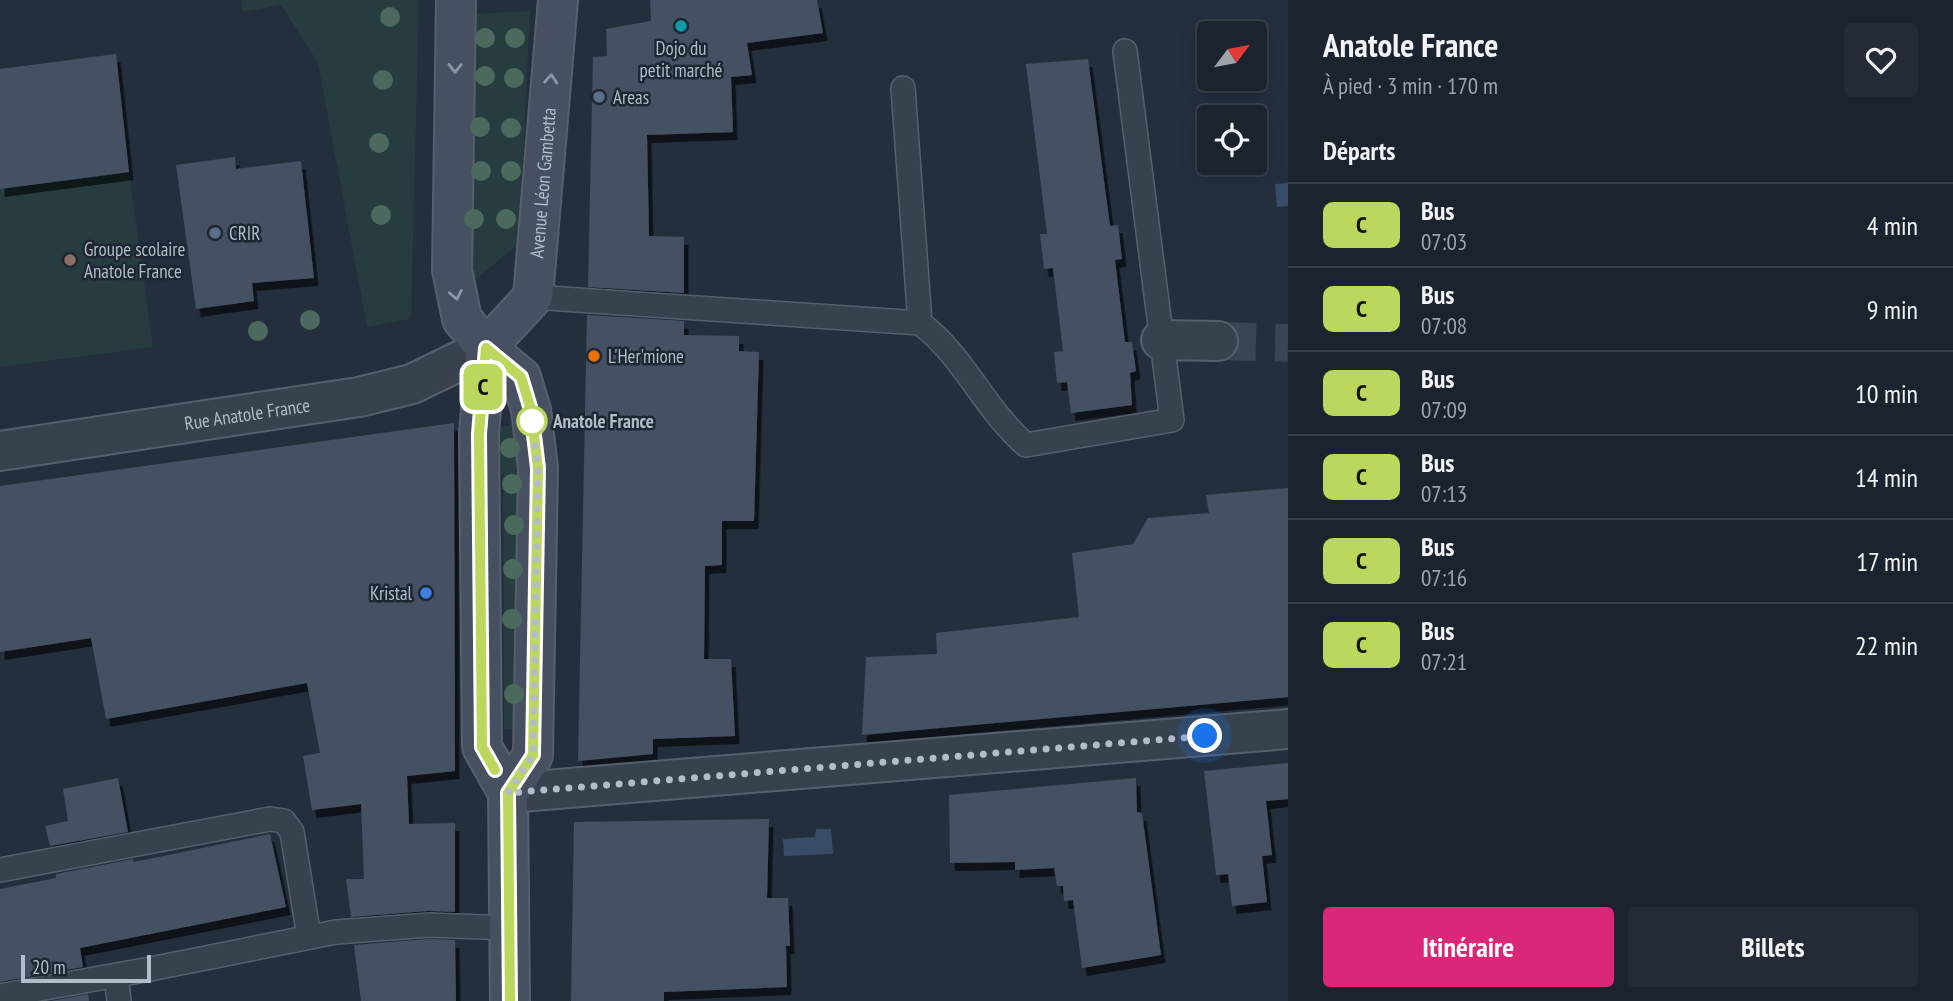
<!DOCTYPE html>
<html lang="fr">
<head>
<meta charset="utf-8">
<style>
  :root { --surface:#1b232e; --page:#242b36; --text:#f1f3f6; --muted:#a0a4aa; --line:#39404a; --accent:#db2777 }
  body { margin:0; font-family:"PT Sans Narrow",sans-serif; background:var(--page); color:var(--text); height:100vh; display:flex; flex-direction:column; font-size:26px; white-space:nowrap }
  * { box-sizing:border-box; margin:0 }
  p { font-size:23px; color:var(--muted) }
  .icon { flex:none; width:38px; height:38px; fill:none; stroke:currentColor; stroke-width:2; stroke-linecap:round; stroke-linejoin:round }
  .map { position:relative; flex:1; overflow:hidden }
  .panel { display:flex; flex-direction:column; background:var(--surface); width:665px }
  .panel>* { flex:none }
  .badge { padding:0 14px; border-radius:10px; font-size:24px; line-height:46px }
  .needle { width:46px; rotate:58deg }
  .controls { position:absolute; left:1197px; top:21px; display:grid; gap:14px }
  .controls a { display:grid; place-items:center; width:70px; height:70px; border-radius:7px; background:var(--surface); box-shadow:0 4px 18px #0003,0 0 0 2px var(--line); font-size:35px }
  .scale { position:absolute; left:21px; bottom:18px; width:130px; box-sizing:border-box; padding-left:7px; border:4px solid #b4bcc9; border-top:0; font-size:19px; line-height:24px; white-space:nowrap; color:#b4bcc9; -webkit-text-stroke:5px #1d2633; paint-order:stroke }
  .you { position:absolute; width:35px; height:35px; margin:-18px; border:5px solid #fff; border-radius:50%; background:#1a73e8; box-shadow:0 0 0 10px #1a73e833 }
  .map>.badge { position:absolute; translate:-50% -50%; box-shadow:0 0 0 4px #fff }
  h2 { padding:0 35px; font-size:26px; line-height:63px }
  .round { display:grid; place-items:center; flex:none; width:74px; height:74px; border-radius:7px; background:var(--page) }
  .summary { display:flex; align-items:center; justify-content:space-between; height:119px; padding:0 35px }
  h1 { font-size:33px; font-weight:700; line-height:52px }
  .button { display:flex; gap:14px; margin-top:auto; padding:14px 35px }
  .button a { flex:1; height:80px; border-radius:7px; background:var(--accent); color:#fff; font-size:28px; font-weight:700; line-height:80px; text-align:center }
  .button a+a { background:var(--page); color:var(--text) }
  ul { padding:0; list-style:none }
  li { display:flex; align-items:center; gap:21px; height:84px; padding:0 35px; border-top:2px solid var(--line) }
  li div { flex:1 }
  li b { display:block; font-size:26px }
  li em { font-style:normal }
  li .badge { min-width:77px; font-weight:700; text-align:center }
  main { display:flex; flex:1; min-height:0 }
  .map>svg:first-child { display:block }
  .green { fill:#263c3f }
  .water { fill:#394c67 }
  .building { fill:#455162; filter:url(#shadow) }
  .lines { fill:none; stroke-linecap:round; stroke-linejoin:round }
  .street-tunnel { stroke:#3a4453; stroke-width:38; stroke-dasharray:38 19; stroke-linecap:butt }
  .lane-casing { stroke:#565f6c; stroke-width:26 }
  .street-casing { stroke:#565f6c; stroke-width:42 }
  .secondary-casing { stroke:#565f6c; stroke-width:42 }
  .lane { stroke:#38414e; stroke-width:23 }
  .street { stroke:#38414e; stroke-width:38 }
  .secondary { stroke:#465061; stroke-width:38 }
  .tree { fill:#4b6a5d }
  .oneway { stroke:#8e96a5 }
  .line-casing { stroke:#fff; stroke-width:16 }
  .line { stroke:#bbd75e; stroke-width:10 }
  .walk { stroke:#b4bcc9; stroke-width:7; stroke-dasharray:0 12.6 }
  .culture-dot { fill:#0f9aa8; stroke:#1d2633; stroke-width:2.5 }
  .service-dot { fill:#5c6f8a; stroke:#1d2633; stroke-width:2.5 }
  .education-dot { fill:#8d6e63; stroke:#1d2633; stroke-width:2.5 }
  .food-dot { fill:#e8710a; stroke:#1d2633; stroke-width:2.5 }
  .stop-dot { fill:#fff; stroke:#bbd75e; stroke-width:3.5 }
  .shop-dot { fill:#3f7fe0; stroke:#1d2633; stroke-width:2.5 }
  .labels { text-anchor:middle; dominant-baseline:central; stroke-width:5; stroke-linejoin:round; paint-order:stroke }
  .poi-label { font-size:19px; fill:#b4bcc9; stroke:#1d2633; text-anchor:start }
  .street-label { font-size:19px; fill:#b4bcc9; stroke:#1d2633 }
  .stop-label { font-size:19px; font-weight:bold; fill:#b4bcc9; stroke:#1d2633; text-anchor:start }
</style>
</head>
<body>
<main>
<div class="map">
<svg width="1288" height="1001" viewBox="0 0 1288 1001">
  <defs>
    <filter id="shadow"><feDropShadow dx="4.5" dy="8" stdDeviation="0" flood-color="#0009"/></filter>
  </defs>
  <rect width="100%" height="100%" fill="#242f3e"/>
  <g class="green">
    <path d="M241 0H419L411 319 367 327 318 63 281 5 243 12Z"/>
    <path d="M530 11 519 244 468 285 470 14Z"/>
    <path d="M129 172 153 347 0 367V189Z"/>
    <path d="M519 422 524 730 504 729 503 480 492 430Z"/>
  </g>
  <g class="water">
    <path d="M1288 183V206L1277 207 1275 184Z"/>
    <path d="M816 829H831L833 854 784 856 783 839 815 837Z"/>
  </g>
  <g class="building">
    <path d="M650 0H817L823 33 747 43 752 75 731 77 733 132 647 135 649 236 684 237V293L588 287 593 57 607 56 606 29 651 21Z"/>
    <path d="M116 54 129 172 0 189V69Z"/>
    <path d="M1088 59 1110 226 1118 225 1122 259 1115 260 1125 342H1132L1136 371 1130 373 1132 405 1071 413 1067 382 1057 383 1054 352 1063 351 1053 268 1044 269 1040 234H1047L1026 64Z"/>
    <path d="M235 157 236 169 301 161 314 278 252 283 254 301 196 309 176 165Z"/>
    <path d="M587 315 684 321V335L739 336V351L759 352 754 521H722V565L705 566 704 659H731L735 736 653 739V754L578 761Z"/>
    <path d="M454 423 455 771 407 776 409 824 455 823V912L428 911 351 917 346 879H364L361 804 312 810 303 756 320 753 307 683 106 719 91 638 0 652V486Z"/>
    <path d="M1288 488V697L862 735 866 657 937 654 936 633 1079 617 1072 553 1133 544 1148 518 1209 513 1206 495Z"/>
    <path d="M1288 763V799L1266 801 1272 855 1262 856 1267 902 1232 906 1228 874 1216 875 1204 771Z"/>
    <path d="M118 778 128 832 50 846 45 826 68 821 63 789Z"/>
    <path d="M1136 778 1137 812 1142 813 1161 955 1082 968 1073 900 1064 901 1063 886H1057L1054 868 1015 870V862L950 863 949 795Z"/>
    <path d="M769 819 767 898H788L790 946H786L787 987 664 992V1001H571L574 822Z"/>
    <path d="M270 834 286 907 80 948 83 967 0 982V889L56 878V874L133 859 134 862Z"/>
    <path d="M429 939 455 940 456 1001H361L354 945Z"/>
    <path d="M88 994 89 1001H51Z"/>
  </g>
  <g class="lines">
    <path class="street-tunnel" d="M1218 341 1288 343"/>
    <g class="lane-casing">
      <g id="lane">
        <path d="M903 88 920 323"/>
        <path d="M533 297 920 323C963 355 985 410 1026 445L1172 420 1125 51"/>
        <path d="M0 870 270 819 284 821 292 832 309 937"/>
        <path d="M116 976 119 1001"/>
        <path d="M0 996 145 970 336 932 429 925 510 928"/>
      </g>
    </g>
    <g class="street-casing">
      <g id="street">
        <path d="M1161 340 1218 341"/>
        <path id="s1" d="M0 451 359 397 412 384 486 348"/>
        <path d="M508 793 1288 729"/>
      </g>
    </g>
    <g class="secondary-casing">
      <g id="secondary">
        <path d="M456 0 452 270 462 319 486 348 521 377 531 410 538 468 533 755 508 793"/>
        <path id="s2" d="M510 1001 508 793 482 747 479 434 486 348 533 297 558 0"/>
      </g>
    </g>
    <use href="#lane" class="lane"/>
    <use href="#street" class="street"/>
    <use href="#secondary" class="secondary"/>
  </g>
  <g class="tree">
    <circle cx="390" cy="17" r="10"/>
    <circle cx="485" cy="38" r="10"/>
    <circle cx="515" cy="38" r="10"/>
    <circle cx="485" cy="76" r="10"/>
    <circle cx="514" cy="78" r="10"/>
    <circle cx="383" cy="80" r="10"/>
    <circle cx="480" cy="127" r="10"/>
    <circle cx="511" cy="128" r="10"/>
    <circle cx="379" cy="143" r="10"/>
    <circle cx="481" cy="171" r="10"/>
    <circle cx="511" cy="171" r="10"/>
    <circle cx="381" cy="215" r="10"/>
    <circle cx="474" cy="219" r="10"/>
    <circle cx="506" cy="219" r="10"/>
    <circle cx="310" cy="320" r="10"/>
    <circle cx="258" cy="331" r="10"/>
    <circle cx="510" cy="448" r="10"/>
    <circle cx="512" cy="484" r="10"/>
    <circle cx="514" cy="525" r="10"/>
    <circle cx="513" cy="569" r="10"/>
    <circle cx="512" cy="619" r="10"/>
    <circle cx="514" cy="694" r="10"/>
  </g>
  <defs><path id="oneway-chevron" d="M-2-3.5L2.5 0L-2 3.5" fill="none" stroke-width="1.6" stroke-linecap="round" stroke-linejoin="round" transform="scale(1.75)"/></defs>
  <g class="oneway">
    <use href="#oneway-chevron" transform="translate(455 68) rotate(91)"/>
    <use href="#oneway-chevron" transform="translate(551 79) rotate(-85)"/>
    <use href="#oneway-chevron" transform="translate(456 295) rotate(79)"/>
  </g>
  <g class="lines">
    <g class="line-casing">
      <path id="line" d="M495 770 482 747 479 434 486 348 521 377 531 410 538 468 533 755 508 793 510 1001"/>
    </g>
    <use href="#line" class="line"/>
    <path class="walk" d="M532 421 538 468 533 755 508 793 1205 736"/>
  </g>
  <circle class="culture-dot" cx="681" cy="26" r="7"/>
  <g class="service-dot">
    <circle cx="599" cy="97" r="7"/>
    <circle cx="215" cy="233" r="7"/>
  </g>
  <circle class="education-dot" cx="70" cy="260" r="7"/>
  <circle class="food-dot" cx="594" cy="356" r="7"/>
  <circle class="stop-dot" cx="532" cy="421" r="14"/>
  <circle class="shop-dot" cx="426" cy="593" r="7"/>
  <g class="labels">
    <g class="poi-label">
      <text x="681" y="48" text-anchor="middle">Dojo du<tspan x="681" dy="22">petit marché</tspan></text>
      <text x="613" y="97">Areas</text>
      <text x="229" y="233">CRIR</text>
      <text x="84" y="249">Groupe scolaire<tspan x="84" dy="22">Anatole France</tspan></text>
      <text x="608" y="356">L'Her'mione</text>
      <text x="412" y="593" text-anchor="end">Kristal</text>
    </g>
    <g class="street-label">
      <text stroke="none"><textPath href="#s2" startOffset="844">Avenue Léon Gambetta</textPath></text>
      <text stroke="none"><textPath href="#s1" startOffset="250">Rue Anatole France</textPath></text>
    </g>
    <g class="stop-label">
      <text x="553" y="421">Anatole France</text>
    </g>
  </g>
</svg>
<div class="controls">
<a><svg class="needle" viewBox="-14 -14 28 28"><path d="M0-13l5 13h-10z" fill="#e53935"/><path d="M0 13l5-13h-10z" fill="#a0a4aa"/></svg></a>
<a><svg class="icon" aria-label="locate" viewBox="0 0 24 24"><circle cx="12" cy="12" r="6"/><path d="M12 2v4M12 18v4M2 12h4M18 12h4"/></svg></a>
</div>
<div class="scale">20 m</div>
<div class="you" style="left:1205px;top:736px"></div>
<b class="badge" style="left:483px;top:387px;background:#bbd75e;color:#111">C</b>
</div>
<section class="panel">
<div class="summary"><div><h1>Anatole France</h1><p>À pied · 3 min · 170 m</p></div><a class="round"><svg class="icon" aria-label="heart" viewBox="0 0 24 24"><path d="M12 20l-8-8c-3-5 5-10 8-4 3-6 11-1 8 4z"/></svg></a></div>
<h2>Départs</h2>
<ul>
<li><span class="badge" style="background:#bbd75e;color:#111">C</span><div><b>Bus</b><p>07:03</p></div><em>4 min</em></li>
<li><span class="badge" style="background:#bbd75e;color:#111">C</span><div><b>Bus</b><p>07:08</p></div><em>9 min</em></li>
<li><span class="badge" style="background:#bbd75e;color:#111">C</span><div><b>Bus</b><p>07:09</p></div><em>10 min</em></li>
<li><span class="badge" style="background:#bbd75e;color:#111">C</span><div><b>Bus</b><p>07:13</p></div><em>14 min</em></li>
<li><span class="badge" style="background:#bbd75e;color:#111">C</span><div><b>Bus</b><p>07:16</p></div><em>17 min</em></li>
<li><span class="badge" style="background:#bbd75e;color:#111">C</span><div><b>Bus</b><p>07:21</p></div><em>22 min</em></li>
</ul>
<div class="button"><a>Itinéraire</a><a>Billets</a></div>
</section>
</main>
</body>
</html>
